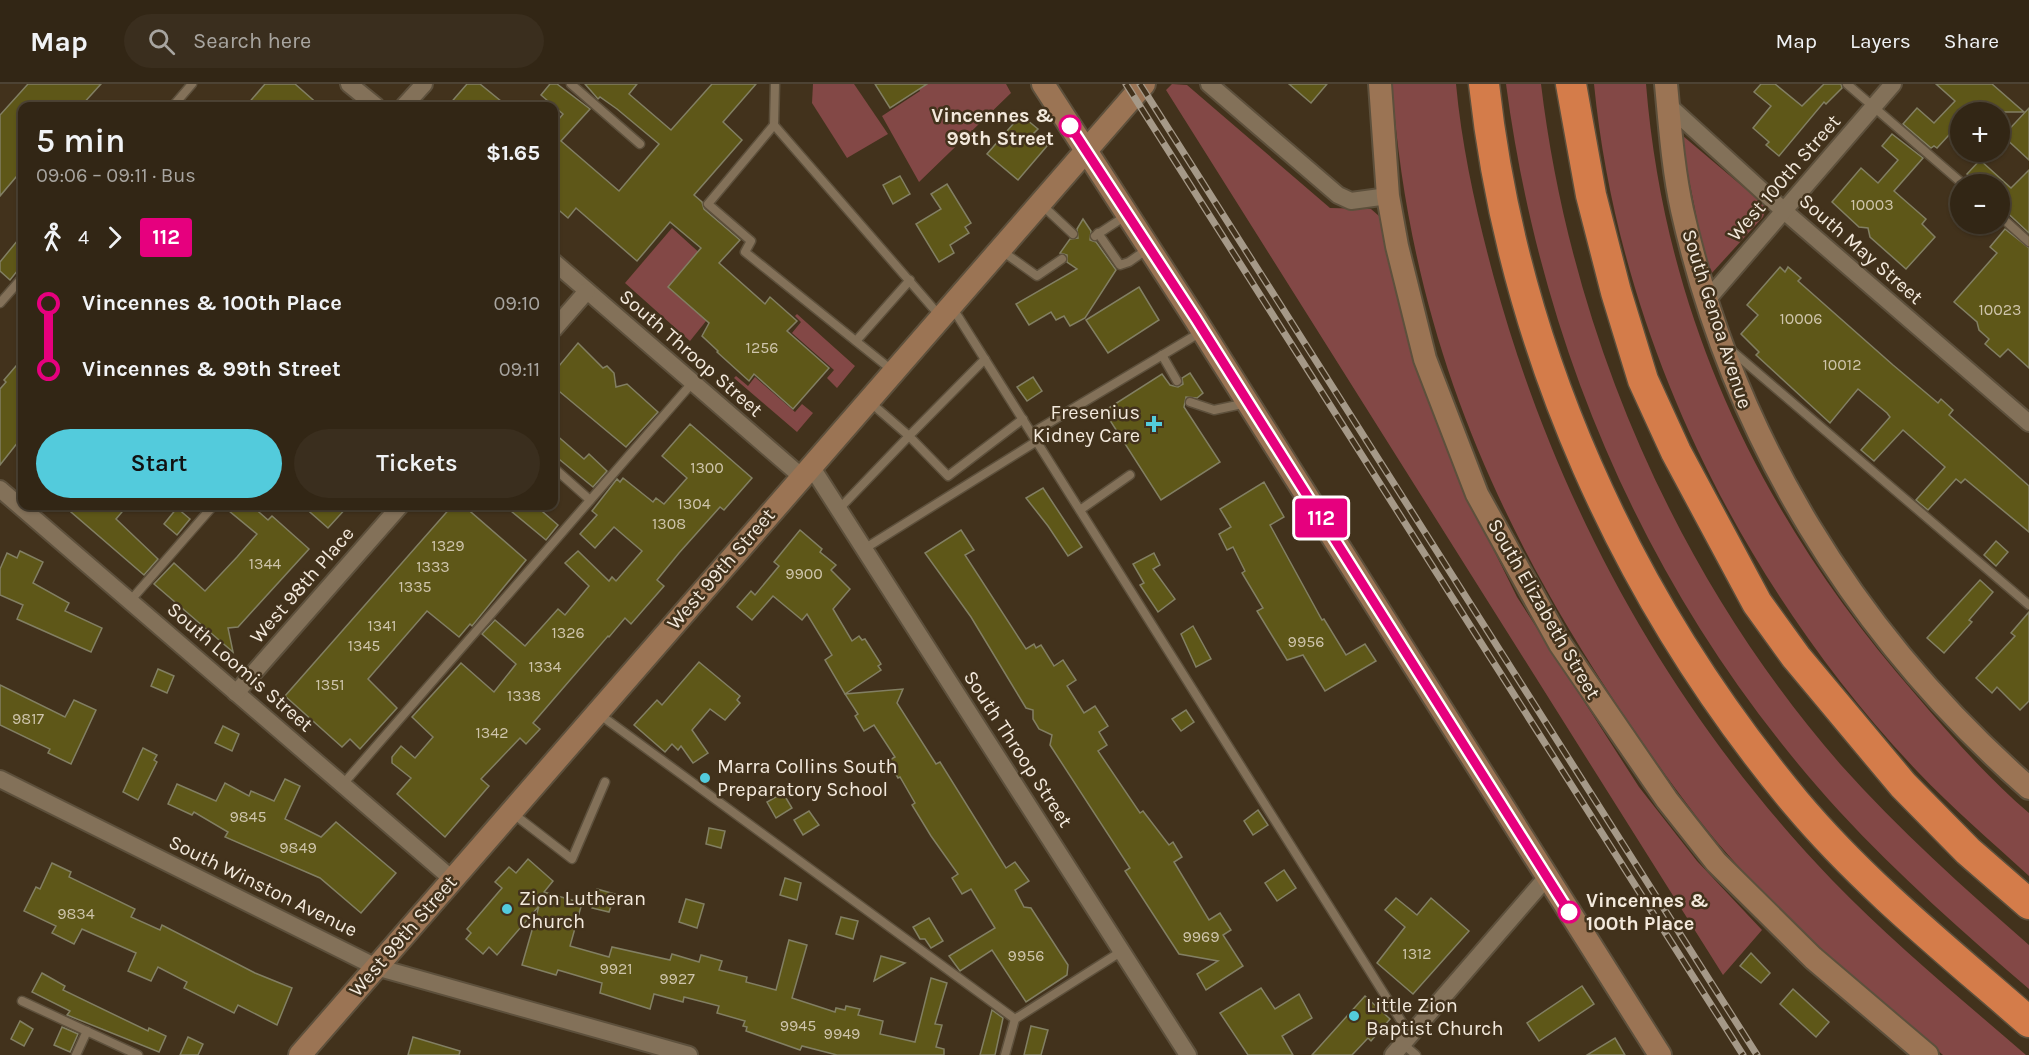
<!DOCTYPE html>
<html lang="en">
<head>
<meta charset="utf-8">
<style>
  :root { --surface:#322615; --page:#3a2e1e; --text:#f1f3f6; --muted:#a8a5a0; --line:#4d4334; --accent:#53cbdc }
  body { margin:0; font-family:Karla,sans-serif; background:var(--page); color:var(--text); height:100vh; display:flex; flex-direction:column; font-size:22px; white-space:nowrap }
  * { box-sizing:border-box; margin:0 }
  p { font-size:20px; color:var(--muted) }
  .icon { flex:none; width:33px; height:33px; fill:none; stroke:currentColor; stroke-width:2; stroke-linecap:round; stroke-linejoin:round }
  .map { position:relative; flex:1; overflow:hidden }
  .drawer { position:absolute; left:18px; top:18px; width:540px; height:408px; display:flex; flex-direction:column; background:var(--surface); border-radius:12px; box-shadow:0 2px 4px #0004,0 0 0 2px var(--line) }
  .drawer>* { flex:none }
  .badge { padding:0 12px; border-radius:4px; font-size:21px; line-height:39px }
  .controls { position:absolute; left:1950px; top:18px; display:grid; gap:12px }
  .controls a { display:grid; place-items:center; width:60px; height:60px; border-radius:50%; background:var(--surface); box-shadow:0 2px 4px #0004,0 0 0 2px var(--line); font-size:30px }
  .map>.badge { position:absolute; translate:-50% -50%; box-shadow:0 0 0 3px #fff }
  .legs { display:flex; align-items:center; gap:9px; height:66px; padding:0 18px; font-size:20px }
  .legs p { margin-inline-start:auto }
  .overview { display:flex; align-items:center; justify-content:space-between; height:102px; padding:0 18px }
  h1 { font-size:33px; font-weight:600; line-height:45px }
  .button { display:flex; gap:12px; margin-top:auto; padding:12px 18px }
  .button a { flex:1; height:69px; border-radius:36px; background:var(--accent); color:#111; font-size:24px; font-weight:600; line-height:69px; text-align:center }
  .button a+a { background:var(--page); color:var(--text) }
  ul { padding:0 18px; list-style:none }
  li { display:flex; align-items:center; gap:21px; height:66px; font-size:22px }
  li i { display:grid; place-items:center; width:9px; height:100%; margin:0 8px; background:currentColor }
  li i::after { content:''; width:15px; height:15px; margin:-8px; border:4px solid; border-radius:50%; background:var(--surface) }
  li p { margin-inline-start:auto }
  li:first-child i { background:linear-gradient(#0000 50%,currentColor 0) }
  li:last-child i { background:linear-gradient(currentColor 50%,#0000 0) }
  header { display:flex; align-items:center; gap:36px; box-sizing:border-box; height:84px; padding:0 30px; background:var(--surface); border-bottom:2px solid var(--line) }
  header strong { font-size:28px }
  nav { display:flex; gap:33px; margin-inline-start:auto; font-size:21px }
  .search { width:420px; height:54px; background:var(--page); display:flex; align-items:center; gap:15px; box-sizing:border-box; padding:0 21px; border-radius:33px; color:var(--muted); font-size:22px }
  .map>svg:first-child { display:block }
  .green { fill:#834846 }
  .building { fill:#5e5718; stroke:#827f63; stroke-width:1.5 }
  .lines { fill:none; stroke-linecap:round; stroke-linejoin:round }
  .lane-casing { stroke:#5d503c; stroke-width:11 }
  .street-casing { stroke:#5d503c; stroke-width:20 }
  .secondary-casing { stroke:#5d503c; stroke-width:26 }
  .highway-casing { stroke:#5d503c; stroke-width:33 }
  .lane { stroke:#837159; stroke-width:8 }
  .street { stroke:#837159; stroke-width:16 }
  .secondary { stroke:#9b7454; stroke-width:22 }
  .highway { stroke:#d47c4a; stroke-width:30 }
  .rail-casing { stroke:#a59988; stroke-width:7 }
  .rail { stroke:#42321c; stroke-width:4.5; stroke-dasharray:14; stroke-linecap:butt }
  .line-1-casing { stroke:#fff; stroke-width:14 }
  .line-1 { stroke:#e6007e; stroke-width:9 }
  .stop-1-dot { fill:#fff; stroke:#e6007e; stroke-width:3 }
  .poi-dot { fill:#53cbdc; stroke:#42321c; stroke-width:2 }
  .labels { text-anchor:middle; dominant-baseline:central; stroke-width:5; stroke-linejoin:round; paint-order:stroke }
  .number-label { font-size:16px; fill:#cec4ab }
  .stop-label { font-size:20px; font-weight:bold; fill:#f3e9dc; stroke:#42321c; text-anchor:end }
  .street-label { font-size:20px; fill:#f3e9dc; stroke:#42321c }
  .poi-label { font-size:20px; fill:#f3e9dc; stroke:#42321c; text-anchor:start }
</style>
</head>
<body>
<header>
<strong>Map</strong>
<div class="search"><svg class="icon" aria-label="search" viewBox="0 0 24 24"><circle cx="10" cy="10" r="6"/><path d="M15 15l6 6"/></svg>Search here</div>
<nav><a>Map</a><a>Layers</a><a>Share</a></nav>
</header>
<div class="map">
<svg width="2029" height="971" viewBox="0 0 2029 971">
  <rect width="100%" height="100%" fill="#42321c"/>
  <g class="green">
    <path d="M813 0H854L888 50 847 74 812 19Z"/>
    <path d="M919 0H1006L1011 9 919 98 882 32 920 7 917 1Z"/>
    <path d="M1172 0 1187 1 1330 124 1371 125 1379 132 1384 145 1391 190 1428 316 1461 400 1517 513 1639 703 1697 777 1762 846 1723 891 1166 6Z"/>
    <path d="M1392 0H1456C1462 65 1477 131 1494 194 1556 420 1669 626 1832 796 1892 858 1960 914 2026 971H1943C1874 911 1801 851 1739 783 1695 735 1658 681 1621 627 1489 430 1409 238 1392 0Z"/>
    <path d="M1506 0H1541C1571 249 1676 492 1841 681 1899 746 1964 804 2029 861V905C1964 849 1899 792 1840 728 1654 525 1542 272 1506 0Z"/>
    <path d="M1594 0H1646C1665 235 1762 435 1916 611 1951 652 1988 694 2029 729V792C1991 757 1952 724 1917 687 1742 502 1619 254 1594 0Z"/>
    <path d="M1683 52 1767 123 1763 133 1711 190 1707 186 1682 60Z"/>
    <path d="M672 144 735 201 690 257 625 199Z"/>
    <path d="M797 230 855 282 837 304 827 294 834 286 792 249 801 238 795 232Z"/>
    <path d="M736 292 748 302 755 293 795 328 802 320 813 329 797 348 734 294Z"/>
  </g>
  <g class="building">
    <path d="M28 0H101L81 22H22V86L0 112V31Z"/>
    <path d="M265 0H295L320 22H246Z"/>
    <path d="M467 0H480L507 22H448Z"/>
    <path d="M550 0H557L590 25 561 57 619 107 659 60 617 25 600 13 598 15 585 0H637L629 10 671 46 712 0H756L723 38 742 56 694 111 702 118 704 125 740 156 719 179 765 220 770 213 797 237 787 247 829 284 793 325 754 290 749 297 717 268 718 267 702 252 709 239 668 203 701 164 670 138 637 177 576 124 568 134 554 122V41L563 30 541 11Z"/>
    <path d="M875 0H927L890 24Z"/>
    <path d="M1289 0H1327L1311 19Z"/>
    <path d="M1761 0H1775L1802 22 1824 0H1841L1842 4 1826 20 1824 18 1779 72 1766 61 1769 58 1753 44 1771 22 1754 8Z"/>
    <path d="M1936 0H1992L2024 28H1960V39L1937 64 1934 62 1931 64 1903 40 1917 24 1934 39 1955 17Z"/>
    <path d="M2029 24V76L2003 52Z"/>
    <path d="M1021 31 1038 45 1033 50 1047 62 1018 96 987 70Z"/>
    <path d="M1892 50 1923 74 1894 107 1926 135 1922 140 1935 153 1906 185 1870 153 1868 144 1859 143 1832 118 1861 84 1878 99 1898 76 1882 62Z"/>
    <path d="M1980 76 2011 104 2029 86V149L2000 122V100H1977L1967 90Z"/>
    <path d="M900 92 910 110 893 120 883 101Z"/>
    <path d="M947 100 971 139 965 143 969 149 950 161 954 169 939 178 916 140 941 125 931 110Z"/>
    <path d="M1083 135 1091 147 1090 156 1096 158 1116 186 1085 234 1070 242 1064 232 1056 236 1051 228 1029 241 1016 220 1077 185 1067 178V171L1060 169 1070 155 1078 154 1077 145Z"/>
    <path d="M2005 145 2029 164V284L2008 265 2000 273 1985 260 1989 255 1979 246 1977 238 1954 218 1997 169 1990 163Z"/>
    <path d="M22 151V181L10 196 0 187V178Z"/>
    <path d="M1780 183 1785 188 1788 183 1801 194 1798 197 1893 281 1938 319 1941 315 1953 326 1949 331 2029 402V448L1965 395 1961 399 1956 395 1928 426 1916 416 1945 383 1903 346 1874 377 1861 366 1890 333 1887 329 1858 305 1830 339 1756 271 1759 268 1741 250 1758 231 1747 221Z"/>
    <path d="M1139 203 1159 236 1108 269 1086 236Z"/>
    <path d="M578 259 603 284 607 282 614 289 616 303 627 300 658 328 626 363 554 303V288Z"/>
    <path d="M22 275V353L0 381V305L6 298 4 296Z"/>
    <path d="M1190 289 1203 309 1197 314 1186 313 1184 323 1220 378 1161 416 1104 327 1162 290 1170 301 1178 303 1183 300 1182 294Z"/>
    <path d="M1033 293 1042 307 1027 317 1017 303Z"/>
    <path d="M690 340 752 394 724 426 720 423 679 469 657 496 664 502 631 540 625 534 609 553 608 552 533 639 540 645 526 660 520 654 481 695 489 702 445 753 397 710 411 694 392 679V673L401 662 415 674 433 653 412 633 461 579 494 608 516 580 482 550 495 536 525 562 558 525 565 531 589 502 565 479 578 467 609 497 612 493 616 497 642 467 614 443 595 464 580 450 597 431 592 427 617 395 620 398 623 394 653 418 656 414 664 420 687 394 662 372Z"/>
    <path d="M554 349 584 375 589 370 607 387 593 403 554 371Z"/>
    <path d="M1264 398 1284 433 1270 441 1322 536 1324 535 1346 571 1365 560 1376 577 1325 607 1303 571 1287 576 1257 527 1263 524 1242 489 1245 487 1233 463 1227 466 1219 450 1231 443 1220 425Z"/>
    <path d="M1043 404 1082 463 1068 472 1048 442 1026 414Z"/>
    <path d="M64 422H127L116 435 158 475 144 491Z"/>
    <path d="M223 422H252L268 436 272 432 309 465 238 543 228 544 233 568 154 500 174 479 205 507 237 473 257 450Z"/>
    <path d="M303 422H348L328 444Z"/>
    <path d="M452 422H464L526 476 472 542 470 540 459 553 427 527 368 595 397 624 360 665 350 655 342 663 285 612Z"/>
    <path d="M505 422H536L558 441 546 456Z"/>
    <path d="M177 424 190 435 177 451 164 440Z"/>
    <path d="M800 446 822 465 820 468 836 481 831 486 850 505 833 525 852 557 859 552 862 556 865 555 881 580 878 582 881 586 845 610 825 576 832 571 807 530 802 536 773 512 752 536 737 523 751 507 755 511 779 482 774 478Z"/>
    <path d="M961 446 974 466 965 471 1026 565 1034 560 1036 564 1041 561 1054 582 1063 576 1076 596 1067 602 1084 629 1095 622 1108 642 1099 648 1107 661 1098 667 1140 729 1143 727 1169 761 1173 758 1182 773 1174 778 1209 836 1220 829 1231 846 1223 851 1243 882 1206 906 1197 890 1218 877 1179 870 1125 787 1130 784 1050 661 1052 651 1039 645 1033 635V626L1026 624 971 533 925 469Z"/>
    <path d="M1996 457 2008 468 1996 482 1984 471Z"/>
    <path d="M20 467 43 478 33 499 69 519 65 527 102 544 91 568 17 535 23 521 0 511V485L7 469 17 474Z"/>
    <path d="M1154 469 1160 481 1153 485 1175 515 1158 528 1140 501 1144 499 1133 480Z"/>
    <path d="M1980 496 1993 508 1969 536 1972 538 1944 569 1927 554Z"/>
    <path d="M2029 528V617L2020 626 1997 603 1992 609 1976 594 2015 552 2011 549Z"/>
    <path d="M1193 542 1211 575 1196 583 1181 550Z"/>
    <path d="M699 578 740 612 737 616 740 619 725 636 710 625 692 646 708 669 693 679 681 662 678 666 672 660 665 668 634 641 657 616 662 621Z"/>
    <path d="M158 585 174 592 167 609 151 602Z"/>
    <path d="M0 601 65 633 74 616 96 626 71 680 48 669 50 665 0 641Z"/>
    <path d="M903 605 897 619 936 680 940 678 1006 784 1015 778 1029 797 1015 806 1024 823 1031 824 1068 881 1067 891 1026 918 992 866 960 887 949 872 995 844 971 805 962 810 952 794 958 790 931 752 912 721 915 719 900 693 898 694 888 677 895 673 874 641 864 647 855 632 858 630 845 610Z"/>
    <path d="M1186 626 1194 638 1181 647 1172 635Z"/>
    <path d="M223 642 239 650 232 667 215 659Z"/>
    <path d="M143 664 157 671 154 676 157 678 138 716 123 708Z"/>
    <path d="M285 695 300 702 285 735 321 753 336 738 396 789 361 829 320 794 225 753 228 748 194 728 192 731 168 720 177 700 216 717 225 699 249 712 251 707 274 717Z"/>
    <path d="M783 709 792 724 776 734 767 718Z"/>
    <path d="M1258 726 1268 741 1253 751 1244 737Z"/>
    <path d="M809 727 819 741 803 751 794 736Z"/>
    <path d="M709 744 725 747 721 764 706 760Z"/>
    <path d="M528 775 553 797 544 808 582 819 570 862 609 873 612 863 670 876 672 870 699 878 701 871 722 877 719 886 747 893 746 898 776 906 789 856 807 861 792 914 835 928 836 924 845 926 846 922 860 925 858 931 883 937 880 950 915 958 931 894 947 899 935 940 942 941 936 963 944 965V971H837L802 962 800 966 746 947 747 943 743 942 745 937 717 929 719 922 684 913 683 918 654 910 650 925 600 909 602 899 558 886 556 891 522 881 539 822 497 871 489 863 483 870 466 855 471 849 467 845 502 804 495 798 509 783 516 789Z"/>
    <path d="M52 779 71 788 69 793 135 825 131 833 160 846 162 841 255 889 292 904 277 941 238 921 234 929 184 904 187 898 158 883 151 897 128 887 136 869 82 845 74 860 52 849 56 842 24 827 36 803 40 805Z"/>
    <path d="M1284 786 1296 804 1277 817 1265 799Z"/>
    <path d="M785 794 801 799 797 816 780 811Z"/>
    <path d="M597 805 615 810 609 828 592 824Z"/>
    <path d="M1396 814 1417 831 1431 814 1469 847 1413 910 1377 879 1405 843 1385 826Z"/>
    <path d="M686 815 704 820 697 844 679 838Z"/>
    <path d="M841 833 858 837 853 855 836 850Z"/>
    <path d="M929 834 943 857 931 864 925 855H920L913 843Z"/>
    <path d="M1751 869 1770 889 1761 899 1740 882Z"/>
    <path d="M881 872 905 879 874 897Z"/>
    <path d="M42 889 65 902 63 906 148 947 149 944 166 952 159 968 67 931 70 927 32 908Z"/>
    <path d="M1582 902 1594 920 1539 957 1527 939Z"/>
    <path d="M1261 904 1275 925 1299 910 1312 934 1282 952 1293 971H1248L1220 929Z"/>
    <path d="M1793 905 1829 938 1816 953 1780 920Z"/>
    <path d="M1365 912 1390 935 1371 957 1368 954 1352 971H1312Z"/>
    <path d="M992 926 1003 934 995 971H980Z"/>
    <path d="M20 937 33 945 24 962 11 955Z"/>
    <path d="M1031 942 1048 946 1041 971H1024Z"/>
    <path d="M62 943 78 950 70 968 54 961Z"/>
    <path d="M188 953 203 960 198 971H180Z"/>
    <path d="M413 953 460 967 459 971H408Z"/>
    <path d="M1615 954 1625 971H1587Z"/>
  </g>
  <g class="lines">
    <g class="lane-casing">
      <g id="lane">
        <path d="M571 0 640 60"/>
        <path d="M1847 0 1963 100"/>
        <path d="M173 22 192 0"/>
        <path d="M774 41 775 0"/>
        <path d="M1042 121 1073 150"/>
        <path d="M2000 132 2029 158"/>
        <path d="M1098 149 1120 181 1129 178 1149 164"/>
        <path d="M1095 152 1127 131"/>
        <path d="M1002 167 1037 192 1062 175"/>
        <path d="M0 219 22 194"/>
        <path d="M952 223 1410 951"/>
        <path d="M856 257 910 196"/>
        <path d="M1731 266 2029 521"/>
        <path d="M1162 271 1177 297"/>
        <path d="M985 275 909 352 948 392 1023 335"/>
        <path d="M893 287 745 168 751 157 708 120 774 41 939 231"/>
        <path d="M1190 318 1214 326 1247 319"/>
        <path d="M1032 349 1201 248"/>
        <path d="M554 384 590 416"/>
        <path d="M839 425 909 352 871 319"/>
        <path d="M1080 426 1130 391"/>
        <path d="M864 465 1037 357"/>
        <path d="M130 517 213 422"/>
        <path d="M599 630 1015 935"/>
        <path d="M344 699 693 298"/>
        <path d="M511 728 572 775 605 698"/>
        <path d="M22 917 138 971"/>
        <path d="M1403 960 1416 971"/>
        <path d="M76 971 87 947"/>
        <path d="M1005 971 1015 935 1122 867"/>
      </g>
    </g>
    <g class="street-casing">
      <g id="street">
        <path d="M349 0 376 22"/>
        <path d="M1209 0 1338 111 1351 117 1388 112"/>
        <path d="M1668 21 1783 126 2029 339"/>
        <path d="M404 22 424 0"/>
        <path d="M554 178 802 393"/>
        <path d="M1707 216 1893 0"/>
        <path d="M554 245 587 207"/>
        <path d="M811 382 1188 971"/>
        <path d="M0 405 452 795"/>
        <path d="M236 609 400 422"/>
        <path d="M0 695 376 883 689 971"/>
        <path d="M1393 971 1547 793"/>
      </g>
    </g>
    <g class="secondary-casing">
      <g id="secondary">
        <path d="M1043 0 1195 235 1660 971"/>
        <path d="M1380 0 1388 112 1397 162 1425 275 1477 410 1560 560 1667 716 1716 778 1813 874 1927 971"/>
        <path d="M1666 0C1670 42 1673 85 1682 126 1733 353 1855 551 2029 704"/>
        <path d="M300 971 1144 0"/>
      </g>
    </g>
    <g class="highway-casing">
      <g id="highway">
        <path d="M1484 0C1513 265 1626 515 1796 719 1864 800 1950 869 2029 938"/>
        <path d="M1571 0 1591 111 1616 208 1643 296 1676 368 1757 519 1796 573 1903 701 1968 767 2029 820"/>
      </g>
    </g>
    <use href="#lane" class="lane"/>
    <use href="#street" class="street"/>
    <use href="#secondary" class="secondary"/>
    <use href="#highway" class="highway"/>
    <g class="rail-casing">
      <g id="rail">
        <path d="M1126 0 1743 971"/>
        <path d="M1140 0 1757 971"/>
      </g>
    </g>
    <use href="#rail" class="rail"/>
  </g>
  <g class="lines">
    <g class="line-1-casing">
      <path id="line-1" d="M1070 42 1196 235 1569 828"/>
    </g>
    <use href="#line-1" class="line-1"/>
  </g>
  <g class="stop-1-dot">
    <circle cx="1070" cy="42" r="10"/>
    <circle cx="1569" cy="828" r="10"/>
  </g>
  <g class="poi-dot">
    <path d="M1151 331h6v6h6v6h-6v6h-6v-6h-6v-6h6z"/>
    <circle cx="705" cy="694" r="6"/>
    <circle cx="507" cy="825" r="6"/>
    <circle cx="1354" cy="932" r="6"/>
  </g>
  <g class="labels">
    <g class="number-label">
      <text x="1872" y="120">10003</text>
      <text x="2000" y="225">10023</text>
      <text x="1801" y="234">10006</text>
      <text x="762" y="263">1256</text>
      <text x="1842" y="280">10012</text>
      <text x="707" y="383">1300</text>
      <text x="694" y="419">1304</text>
      <text x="669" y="439">1308</text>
      <text x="448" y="461">1329</text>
      <text x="265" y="479">1344</text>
      <text x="433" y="482">1333</text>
      <text x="804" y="489">9900</text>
      <text x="415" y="502">1335</text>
      <text x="382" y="541">1341</text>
      <text x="568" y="548">1326</text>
      <text x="1306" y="557">9956</text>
      <text x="364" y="561">1345</text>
      <text x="545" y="582">1334</text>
      <text x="330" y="600">1351</text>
      <text x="524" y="611">1338</text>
      <text x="28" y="634">9817</text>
      <text x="492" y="648">1342</text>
      <text x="248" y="732">9845</text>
      <text x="298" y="763">9849</text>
      <text x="76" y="829">9834</text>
      <text x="1201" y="852">9969</text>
      <text x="1417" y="869">1312</text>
      <text x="1026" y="871">9956</text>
      <text x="616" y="884">9921</text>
      <text x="677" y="894">9927</text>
      <text x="798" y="941">9945</text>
      <text x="842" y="949">9949</text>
    </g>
    <g class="stop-label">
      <text x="1054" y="31">Vincennes &amp;<tspan x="1054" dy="23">99th Street</tspan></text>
      <text x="1586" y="816" text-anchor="start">Vincennes &amp;<tspan x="1586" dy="23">100th Place</tspan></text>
    </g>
    <g class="street-label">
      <text transform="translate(1784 94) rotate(-49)">West 100th Street</text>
      <text transform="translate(1861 165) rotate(41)">South May Street</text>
      <text transform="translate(1717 235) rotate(72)">South Genoa Avenue</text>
      <text transform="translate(691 269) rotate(41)">South Throop Street</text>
      <text transform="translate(721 485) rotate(-49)">West 99th Street</text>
      <text transform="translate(302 501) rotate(-49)">West 98th Place</text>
      <text transform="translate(1544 525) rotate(60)">South Elizabeth Street</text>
      <text transform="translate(240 583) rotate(41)">South Loomis Street</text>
      <text transform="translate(1018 665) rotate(57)">South Throop Street</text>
      <text transform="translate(263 802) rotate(26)">South Winston Avenue</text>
      <text transform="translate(403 852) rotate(-49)">West 99th Street</text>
    </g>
    <g class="poi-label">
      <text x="1140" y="328" text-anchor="end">Fresenius<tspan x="1140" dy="23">Kidney Care</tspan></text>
      <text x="717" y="682">Marra Collins South<tspan x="717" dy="23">Preparatory School</tspan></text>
      <text x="519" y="814">Zion Lutheran<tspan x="519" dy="23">Church</tspan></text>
      <text x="1366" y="921">Little Zion<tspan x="1366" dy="23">Baptist Church</tspan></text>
    </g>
  </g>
</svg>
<div class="controls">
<a>+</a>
<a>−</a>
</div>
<b class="badge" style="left:1321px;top:434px;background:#e6007e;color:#fff">112</b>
<section class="drawer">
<div class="overview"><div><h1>5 min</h1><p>09:06 – 09:11 · Bus</p></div><b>$1.65</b></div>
<div class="legs"><svg class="icon" aria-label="walk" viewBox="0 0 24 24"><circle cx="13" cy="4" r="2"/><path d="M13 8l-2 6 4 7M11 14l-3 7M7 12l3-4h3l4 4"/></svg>4<svg class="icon" aria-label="forward" viewBox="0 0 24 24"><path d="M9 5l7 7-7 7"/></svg><b class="badge" style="background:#e6007e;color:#fff">112</b></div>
<ul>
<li><i style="color:#e6007e"></i><b>Vincennes &amp; 100th Place</b><p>09:10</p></li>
<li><i style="color:#e6007e"></i><b>Vincennes &amp; 99th Street</b><p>09:11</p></li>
</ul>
<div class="button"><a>Start</a><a>Tickets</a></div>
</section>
</div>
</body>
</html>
